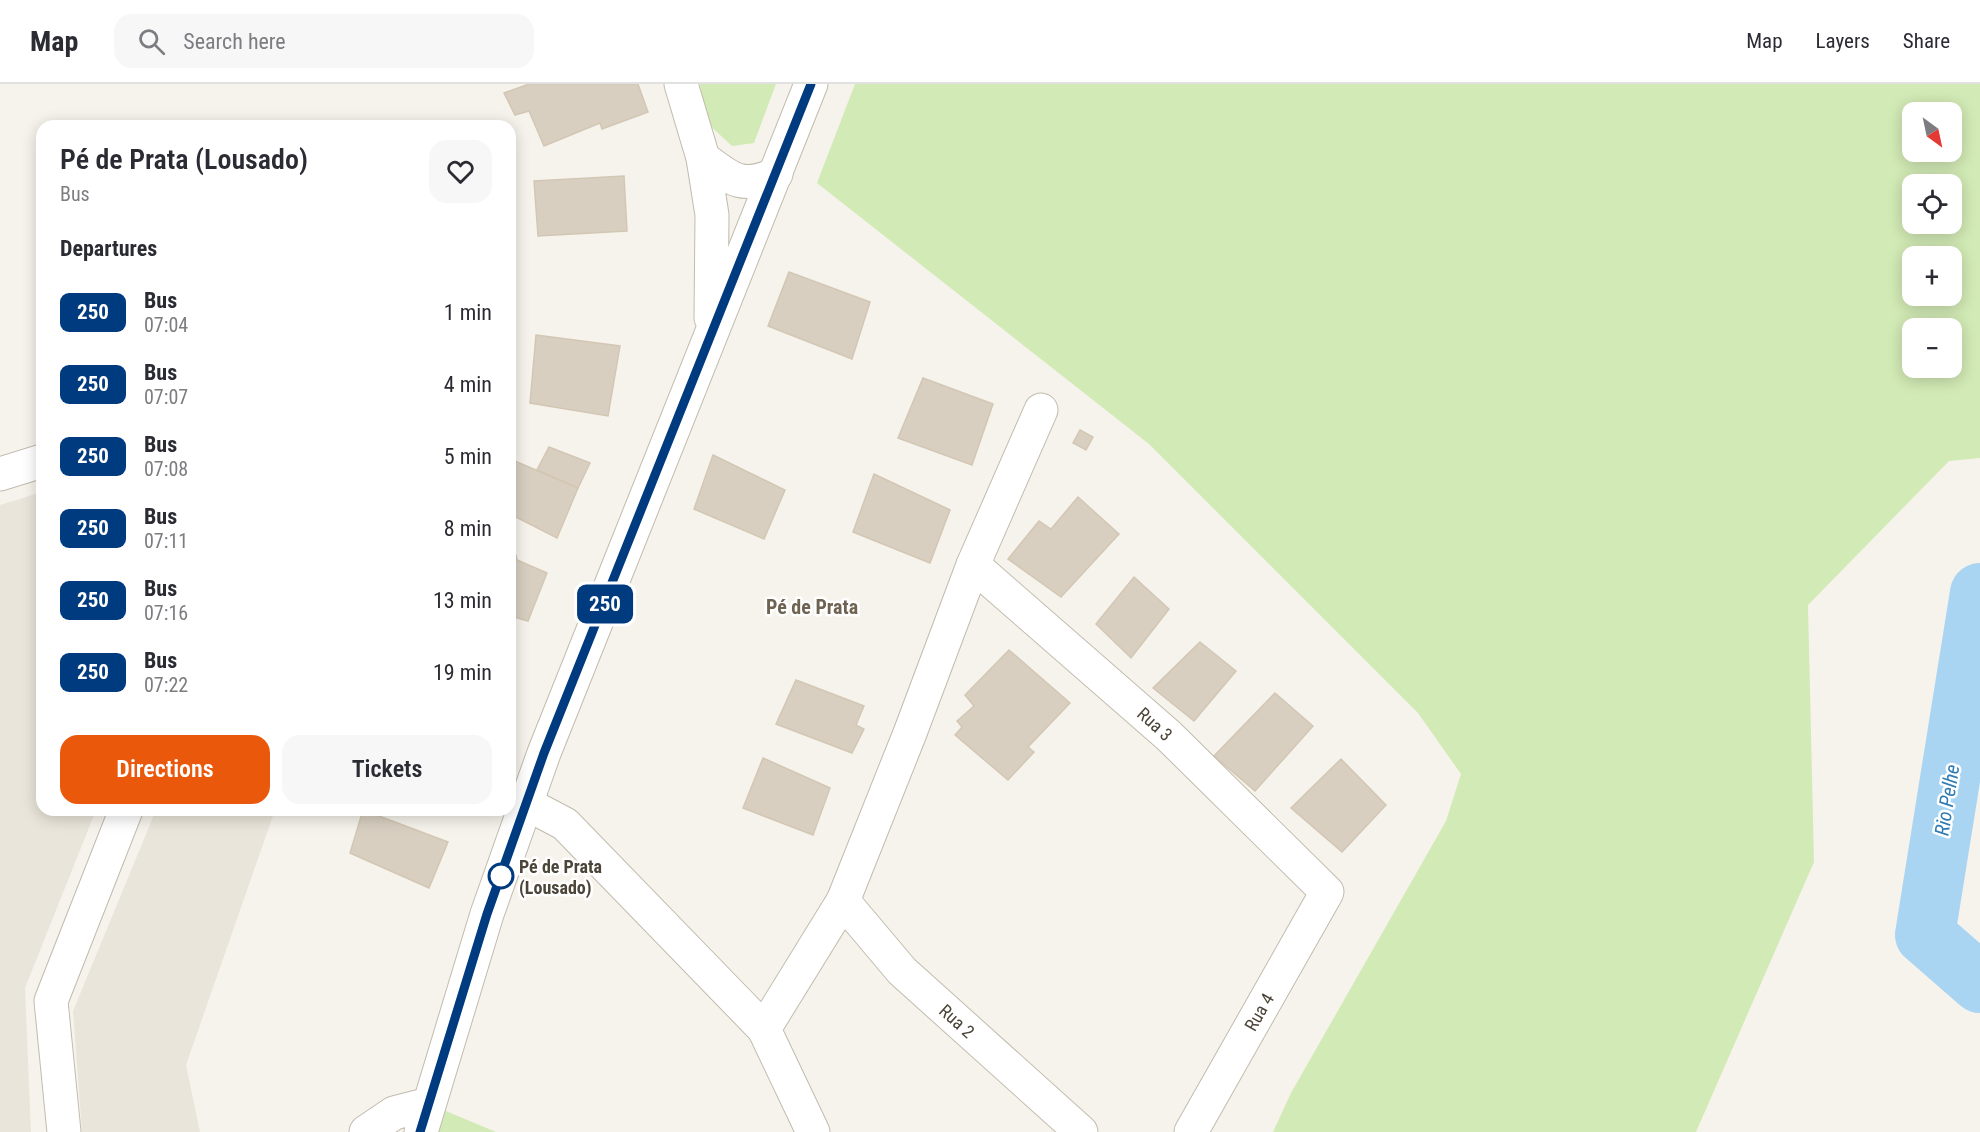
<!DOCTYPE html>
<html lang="en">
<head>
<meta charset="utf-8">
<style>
  :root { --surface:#fff; --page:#f7f7f7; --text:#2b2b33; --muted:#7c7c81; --line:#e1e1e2; --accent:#ea580c }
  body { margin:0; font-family:"Roboto Condensed",sans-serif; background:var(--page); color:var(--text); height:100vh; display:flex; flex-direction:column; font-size:22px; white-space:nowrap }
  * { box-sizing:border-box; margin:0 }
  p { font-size:20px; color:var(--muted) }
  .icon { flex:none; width:33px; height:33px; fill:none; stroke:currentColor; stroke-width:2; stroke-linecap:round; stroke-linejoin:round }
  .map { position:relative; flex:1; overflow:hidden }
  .details { position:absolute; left:36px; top:36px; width:480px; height:696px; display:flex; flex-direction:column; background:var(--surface); border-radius:18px; box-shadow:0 3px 15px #0003 }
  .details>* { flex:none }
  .badge { padding:0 12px; border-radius:9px; font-size:21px; line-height:39px }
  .needle { width:39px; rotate:147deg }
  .buttons { position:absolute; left:1902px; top:18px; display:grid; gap:12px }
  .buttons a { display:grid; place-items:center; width:60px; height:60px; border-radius:12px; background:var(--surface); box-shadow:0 3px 15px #0003; font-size:30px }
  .map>.badge { position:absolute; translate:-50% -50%; box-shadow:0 0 0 3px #fff }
  h2 { padding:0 24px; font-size:22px; line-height:54px }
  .round { display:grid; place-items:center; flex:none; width:63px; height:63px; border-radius:18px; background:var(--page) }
  .headline { display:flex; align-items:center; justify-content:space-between; height:102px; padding:0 24px }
  h1 { font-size:28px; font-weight:600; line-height:45px }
  .cta { display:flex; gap:12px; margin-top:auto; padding:12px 24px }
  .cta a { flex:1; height:69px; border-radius:18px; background:var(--accent); color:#fff; font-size:24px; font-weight:600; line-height:69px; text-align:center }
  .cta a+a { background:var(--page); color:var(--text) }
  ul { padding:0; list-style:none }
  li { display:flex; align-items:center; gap:18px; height:72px; padding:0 24px }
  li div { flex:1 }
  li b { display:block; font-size:22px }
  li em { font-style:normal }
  li .badge { min-width:66px; font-weight:700; text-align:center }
  header { display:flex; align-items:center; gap:36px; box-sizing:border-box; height:84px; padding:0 30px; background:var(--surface); border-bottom:2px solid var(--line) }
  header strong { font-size:28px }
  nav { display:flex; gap:33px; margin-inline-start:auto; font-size:21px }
  .search { width:420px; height:54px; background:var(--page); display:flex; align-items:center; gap:15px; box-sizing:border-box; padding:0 21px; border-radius:18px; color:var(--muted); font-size:22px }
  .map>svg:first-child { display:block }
  .residential { fill:#eae5da }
  .green { fill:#d2eab5; fill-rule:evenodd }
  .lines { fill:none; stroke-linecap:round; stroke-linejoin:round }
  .river { stroke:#a9d4f2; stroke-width:60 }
  .building { fill:#d8cfc1; stroke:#d3c7b4; stroke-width:1.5 }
  .minor-casing { stroke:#c2bbae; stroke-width:35 }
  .minor { stroke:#fff; stroke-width:33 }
  .line-casing { stroke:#fff; stroke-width:14 }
  .line { stroke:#003b80; stroke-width:9 }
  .stop-dot { fill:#fff; stroke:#003b80; stroke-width:3 }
  .labels { text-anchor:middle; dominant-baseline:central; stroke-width:5; stroke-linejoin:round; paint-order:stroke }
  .street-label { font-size:18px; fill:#4b4439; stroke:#fff }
  .stop-label { font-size:18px; font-weight:bold; fill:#4b4439; stroke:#fff; text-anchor:start }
  .neighbourhood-label { font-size:20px; font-weight:bold; fill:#6e6250; stroke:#fff }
  .water-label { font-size:20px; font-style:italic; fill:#2e7ab2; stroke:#fff }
</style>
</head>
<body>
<header>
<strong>Map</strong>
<div class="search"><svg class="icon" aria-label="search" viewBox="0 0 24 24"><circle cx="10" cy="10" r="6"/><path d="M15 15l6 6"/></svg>Search here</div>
<nav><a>Map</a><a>Layers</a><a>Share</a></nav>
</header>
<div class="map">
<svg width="1980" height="1048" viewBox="0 0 1980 1048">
  <rect width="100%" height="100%" fill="#f6f3ec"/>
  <g class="residential">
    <path d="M42 408V726H96L25 904 31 1048H0V421Z"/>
    <path d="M156 726H275L186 981 200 1048H82L73 927Z"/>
  </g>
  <g class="green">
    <path d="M700 0H776L754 59 732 62 706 38Z"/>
    <path d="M855 0H1980V374L1949 377 1808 521 1814 778 1696 1048H1273L1291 1009 1446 737 1461 690 1418 629 1149 360 817 99ZM1912 28H1952V68H1912ZM1912 100H1952V140H1912ZM1952 172V212H1912V172ZM1912 244H1952V284H1912Z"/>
    <path d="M429 1020 496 1048H421Z"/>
  </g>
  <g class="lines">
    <path class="river" d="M1980 509 1925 851 1980 899"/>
  </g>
  <g class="building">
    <path d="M529 0H638L648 28 602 45 600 39 544 62 529 27 515 31 504 9Z"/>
    <path d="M624 92 627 147 538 152 534 97Z"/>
    <path d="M789 188 870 218 852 275 768 242Z"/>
    <path d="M536 251 620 262 608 332 530 319Z"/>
    <path d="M923 294 993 320 972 381 898 354Z"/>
    <path d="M1080 346 1093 353 1086 366 1073 359Z"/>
    <path d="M549 363 590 379 578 404 537 386Z"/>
    <path d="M713 371 785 406 764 455 694 425Z"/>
    <path d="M510 375 578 404 557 454 510 430Z"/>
    <path d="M874 390 950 426 930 479 853 448Z"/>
    <path d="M1078 413 1119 450 1061 513 1008 475 1039 437 1051 445Z"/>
    <path d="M510 469 516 471 517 476 547 489 528 537 510 532Z"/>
    <path d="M1134 493 1169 525 1131 574 1096 540Z"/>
    <path d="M1200 558 1236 587 1194 637 1153 604Z"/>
    <path d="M1009 566 1070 619 1028 663 1034 668 1008 696 955 651 962 643 957 637 974 622 965 611Z"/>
    <path d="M796 596 864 622 856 641 864 645 852 669 776 640Z"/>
    <path d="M1275 609 1313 642 1255 707 1214 672Z"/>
    <path d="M763 674 830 704 813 751 743 724Z"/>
    <path d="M1341 675 1386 721 1342 768 1291 724Z"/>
    <path d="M363 726 448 758 429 804 350 769Z"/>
  </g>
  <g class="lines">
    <g class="minor-casing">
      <g id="minor">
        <path d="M681 0 703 74 712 131 711 234"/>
        <path d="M703 74C731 95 741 106 776 90"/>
        <path d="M0 390 42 377"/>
        <path d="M973 481 1169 652 1327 808 1191 1048"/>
        <path d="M527 720 565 740 764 945 813 1048"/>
        <path d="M843 817 902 887 1081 1048"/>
        <path d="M764 945 843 817 910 649 973 481 1041 326"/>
        <path d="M64 1048 51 917 126 726"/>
        <path d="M366 1048 394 1029 429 1020"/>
        <path d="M421 1048 487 830 544 669 811 0"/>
      </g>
    </g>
    <use href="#minor" class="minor"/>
  </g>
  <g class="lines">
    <g class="line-casing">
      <path id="line" d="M420 1048 487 830 544 669 811 0"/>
    </g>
    <use href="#line" class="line"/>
  </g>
  <circle class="stop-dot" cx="501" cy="792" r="12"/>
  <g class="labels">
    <g class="street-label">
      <text transform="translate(1155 640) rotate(42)">Rua 3</text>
      <text transform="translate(1259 928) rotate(-60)">Rua 4</text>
      <text transform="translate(957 937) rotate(42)">Rua 2</text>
    </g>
    <g class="stop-label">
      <text x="519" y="782">Pé de Prata<tspan x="519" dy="21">(Lousado)</tspan></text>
    </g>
    <g class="neighbourhood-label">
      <text x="812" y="523">Pé de Prata</text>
    </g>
    <g class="water-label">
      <text transform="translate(1947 716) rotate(-81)">Rio Pelhe</text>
    </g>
  </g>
</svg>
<div class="buttons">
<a><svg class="needle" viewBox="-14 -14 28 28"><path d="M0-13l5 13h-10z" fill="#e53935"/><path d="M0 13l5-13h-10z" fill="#7c7c81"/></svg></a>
<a><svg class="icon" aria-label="locate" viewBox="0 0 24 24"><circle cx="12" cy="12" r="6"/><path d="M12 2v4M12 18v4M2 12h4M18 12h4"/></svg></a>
<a>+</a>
<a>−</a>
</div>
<b class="badge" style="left:605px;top:520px;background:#003b80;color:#fff">250</b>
<section class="details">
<div class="headline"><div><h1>Pé de Prata (Lousado)</h1><p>Bus</p></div><a class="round"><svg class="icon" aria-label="heart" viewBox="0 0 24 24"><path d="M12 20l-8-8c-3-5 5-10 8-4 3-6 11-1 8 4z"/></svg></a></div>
<h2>Departures</h2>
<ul>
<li><span class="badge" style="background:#003b80;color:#fff">250</span><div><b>Bus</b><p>07:04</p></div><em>1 min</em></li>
<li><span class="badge" style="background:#003b80;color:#fff">250</span><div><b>Bus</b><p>07:07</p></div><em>4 min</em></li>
<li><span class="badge" style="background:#003b80;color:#fff">250</span><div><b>Bus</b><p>07:08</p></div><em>5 min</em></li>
<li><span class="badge" style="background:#003b80;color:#fff">250</span><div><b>Bus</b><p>07:11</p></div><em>8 min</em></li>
<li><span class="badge" style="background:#003b80;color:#fff">250</span><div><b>Bus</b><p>07:16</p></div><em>13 min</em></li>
<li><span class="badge" style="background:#003b80;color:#fff">250</span><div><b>Bus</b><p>07:22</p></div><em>19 min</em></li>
</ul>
<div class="cta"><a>Directions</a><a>Tickets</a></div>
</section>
</div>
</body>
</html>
